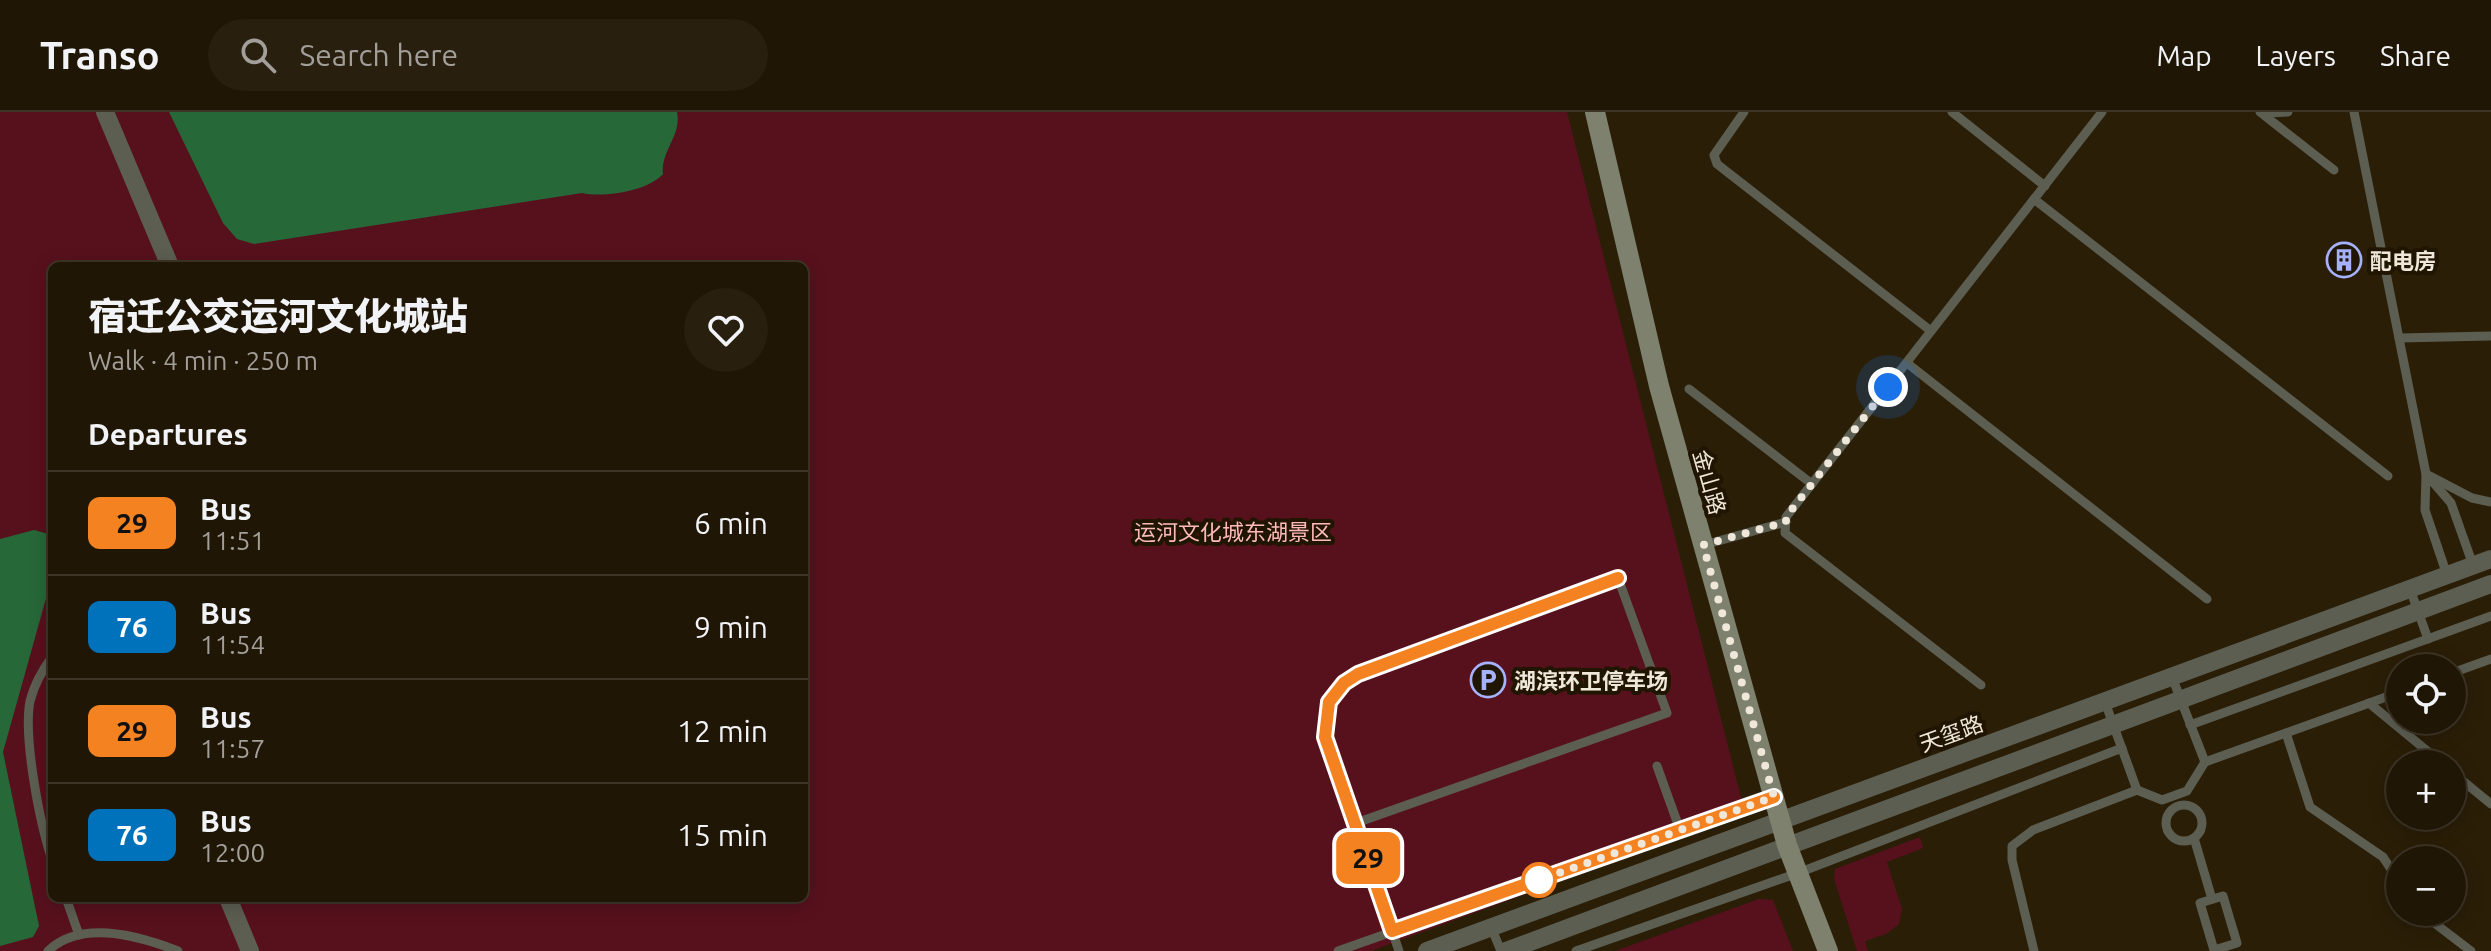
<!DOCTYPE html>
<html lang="en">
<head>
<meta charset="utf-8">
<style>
  :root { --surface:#201605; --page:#281f0f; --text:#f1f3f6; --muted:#a29f9a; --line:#3d3527 }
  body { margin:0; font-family:Ubuntu,"Noto Sans SC",sans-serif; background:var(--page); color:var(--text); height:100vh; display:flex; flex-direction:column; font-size:30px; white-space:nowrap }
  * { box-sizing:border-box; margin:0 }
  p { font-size:26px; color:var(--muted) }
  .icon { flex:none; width:44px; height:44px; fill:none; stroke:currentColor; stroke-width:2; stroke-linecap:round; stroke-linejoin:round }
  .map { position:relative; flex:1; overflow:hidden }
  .drawer { position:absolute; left:48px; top:150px; width:760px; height:640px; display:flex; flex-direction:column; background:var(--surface); border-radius:12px; box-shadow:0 4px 20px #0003,0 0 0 2px var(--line) }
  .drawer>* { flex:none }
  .badge { padding:0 16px; border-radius:12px; font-size:28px; line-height:52px }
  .controls { position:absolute; left:2386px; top:542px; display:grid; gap:16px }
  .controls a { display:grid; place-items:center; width:80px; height:80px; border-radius:50%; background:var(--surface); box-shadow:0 4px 20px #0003,0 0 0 2px var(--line); font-size:40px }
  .you { position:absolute; width:40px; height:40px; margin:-20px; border:6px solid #fff; border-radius:50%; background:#1a73e8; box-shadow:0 0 0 12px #1a73e833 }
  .map>.badge { position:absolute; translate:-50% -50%; box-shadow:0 0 0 4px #fff }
  h2 { padding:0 40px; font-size:30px; line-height:72px }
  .round { display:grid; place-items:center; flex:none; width:84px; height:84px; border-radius:42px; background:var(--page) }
  .headline { display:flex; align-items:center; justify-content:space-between; height:136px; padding:0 40px }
  h1 { font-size:38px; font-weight:800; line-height:60px }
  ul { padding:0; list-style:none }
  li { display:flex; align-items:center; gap:24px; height:104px; padding:0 40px; border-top:2px solid var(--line) }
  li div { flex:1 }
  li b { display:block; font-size:30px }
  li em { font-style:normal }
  li .badge { min-width:88px; font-weight:700; text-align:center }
  header { display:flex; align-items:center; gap:48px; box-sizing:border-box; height:112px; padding:0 40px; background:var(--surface); border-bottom:2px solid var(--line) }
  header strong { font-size:38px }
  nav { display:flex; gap:44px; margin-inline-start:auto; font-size:28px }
  .search { width:560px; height:72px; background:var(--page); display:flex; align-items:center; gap:20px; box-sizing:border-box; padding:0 28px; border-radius:44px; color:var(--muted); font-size:30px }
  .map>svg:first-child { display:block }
  .green { fill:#57111d; fill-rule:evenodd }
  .water { fill:#276839 }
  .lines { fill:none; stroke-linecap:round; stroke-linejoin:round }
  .lane { stroke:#5c5e52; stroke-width:9 }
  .street { stroke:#5c5e52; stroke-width:18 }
  .secondary { stroke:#7d816e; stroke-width:20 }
  .line-casing { stroke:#fff; stroke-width:18 }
  .line { stroke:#f58220; stroke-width:12 }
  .walk { stroke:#efe7d9; stroke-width:8; stroke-dasharray:0 14.4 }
  .stop-dot { fill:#fff; stroke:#f58220; stroke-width:4 }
  .labels { text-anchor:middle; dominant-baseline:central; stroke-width:8; stroke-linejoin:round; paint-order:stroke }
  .poi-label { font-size:22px; font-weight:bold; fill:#efe7d9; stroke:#201501; text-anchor:start }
  .street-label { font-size:22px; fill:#efe7d9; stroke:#201501 }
  .park-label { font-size:22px; fill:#fdb9bb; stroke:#201501 }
</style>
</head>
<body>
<header>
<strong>Transo</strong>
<div class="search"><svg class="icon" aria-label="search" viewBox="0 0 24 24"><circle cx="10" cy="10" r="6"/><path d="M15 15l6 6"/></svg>Search here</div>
<nav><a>Map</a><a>Layers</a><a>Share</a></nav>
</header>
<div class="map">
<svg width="2491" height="839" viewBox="0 0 2491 839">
  <rect width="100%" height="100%" fill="#2a1e07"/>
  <g class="green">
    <path d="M0 0H1567L1745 701 1371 839H0ZM52 154H804V786H52Z"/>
    <path d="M1920 725 1923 736 1887 750 1902 797 1899 812 1886 822 1865 829 1868 839H1857L1834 767 1835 757Z"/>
    <path d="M1759 787 1773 788 1793 839H1615Z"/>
  </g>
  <g class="water">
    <path d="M169 0H677C682 23 660 40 663 62 648 79 604 86 582 81L254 132 237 127 223 111Z"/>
    <path d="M34 418 52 423V465L3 640 39 814 33 825 0 834V427Z"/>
  </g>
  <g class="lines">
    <g class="lane">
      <path d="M1744 0 1714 43 1717 52 1931 219"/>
      <path d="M1952 0 2045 74"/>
      <path d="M2260 0 2334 58"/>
      <path d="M2354 0 2426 362 2472 386 2491 390"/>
      <path d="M2265 1 2288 0"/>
      <path d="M2034 87 2388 364"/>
      <path d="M2399 226 2491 224"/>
      <path d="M1907 251 2207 487"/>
      <path d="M1689 277 1812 372"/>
      <path d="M1704 433 1786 410"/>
      <path d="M2447 463 2425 398 2426 362 2451 391 2473 453"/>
      <path d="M2410 477 2428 527"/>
      <path d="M52 545C43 557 34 574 30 589 23 626 40 712 52 748"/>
      <path d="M2452 561 2491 547"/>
      <path d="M2172 565 2205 650"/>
      <path d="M1981 573 1785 421 1786 405 2102 0"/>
      <path d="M2105 590 2137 678"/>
      <path d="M2369 591 2443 652"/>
      <path d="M2190 613 2491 504"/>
      <path d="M2286 621 2310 695 2383 745 2400 771"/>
      <path d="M1657 654 1680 718"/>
      <path d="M2452 660 2491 692"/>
      <circle cx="2184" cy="711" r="18"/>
      <path d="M1356 711 1667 601 1618 466 1358 562C1333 579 1323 596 1325 625L1399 839"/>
      <path d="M2194 726 2212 787"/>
      <path d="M2223 784 2237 831 2214 838 2200 791Z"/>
      <path d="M66 786 79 823"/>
      <path d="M2420 800 2471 839"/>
      <path d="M1491 815 1501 839"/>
      <path d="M48 839C81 807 140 824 178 839"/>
      <path d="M1338 839 1773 685"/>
      <path d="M1576 839 1798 761 2122 636"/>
      <path d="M2034 839 2012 748V734L2033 718 2137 678 2162 688 2187 679 2205 650 2400 580"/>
    </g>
    <g class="street">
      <path d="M105 0 170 154"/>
      <path d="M228 786 250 839"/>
      <path d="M1427 839 2491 447"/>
      <path d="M1506 839 2491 472"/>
    </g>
    <path class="secondary" d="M1595 0 1659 274 1787 733 1828 839"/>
  </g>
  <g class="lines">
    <g class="line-casing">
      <path id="line" d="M1618 466 1358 562 1344 571 1329 590 1325 625 1392 819 1774 685"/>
    </g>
    <use href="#line" class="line"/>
    <path class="walk" d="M1539 768 1536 769 1774 685 1703 433 1786 410V405L1888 275"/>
  </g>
  <defs>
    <g id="building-ring" transform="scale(1.8)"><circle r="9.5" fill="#201501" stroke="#a5b1fc" stroke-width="1.5"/><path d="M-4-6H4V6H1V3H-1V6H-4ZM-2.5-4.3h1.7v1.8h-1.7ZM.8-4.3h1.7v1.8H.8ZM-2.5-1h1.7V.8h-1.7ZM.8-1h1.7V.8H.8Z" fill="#a5b1fc"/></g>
    <g id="parking-ring" transform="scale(1.8)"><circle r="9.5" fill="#201501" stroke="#a5b1fc" stroke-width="1.5"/><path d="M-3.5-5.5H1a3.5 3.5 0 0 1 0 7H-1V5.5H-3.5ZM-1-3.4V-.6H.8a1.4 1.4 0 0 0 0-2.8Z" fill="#a5b1fc"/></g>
  </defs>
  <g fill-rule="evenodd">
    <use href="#building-ring" x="2344" y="148"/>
    <use href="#parking-ring" x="1488" y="568"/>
  </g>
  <circle class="stop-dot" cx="1539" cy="768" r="16"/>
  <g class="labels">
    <g class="poi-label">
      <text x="2370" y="148">配电房</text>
      <text x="1514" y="568">湖滨环卫停车场</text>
    </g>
    <g class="street-label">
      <text transform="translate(1710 370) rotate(74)">金山路</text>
      <text transform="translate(1951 621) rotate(-20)">天玺路</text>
    </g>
    <g class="park-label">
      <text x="1233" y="419">运河文化城东湖景区</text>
    </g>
  </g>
</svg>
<div class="controls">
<a><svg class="icon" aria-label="locate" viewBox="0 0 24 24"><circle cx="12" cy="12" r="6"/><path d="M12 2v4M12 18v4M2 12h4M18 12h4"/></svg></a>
<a>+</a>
<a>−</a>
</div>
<div class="you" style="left:1888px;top:275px"></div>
<b class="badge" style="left:1368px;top:746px;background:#f58220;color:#111">29</b>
<section class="drawer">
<div class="headline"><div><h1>宿迁公交运河文化城站</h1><p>Walk · 4 min · 250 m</p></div><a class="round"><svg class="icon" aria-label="heart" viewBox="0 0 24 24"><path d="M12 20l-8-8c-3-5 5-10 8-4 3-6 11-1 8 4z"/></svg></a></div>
<h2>Departures</h2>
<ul>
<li><span class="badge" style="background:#f58220;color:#111">29</span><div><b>Bus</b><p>11:51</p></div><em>6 min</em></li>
<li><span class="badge" style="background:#0072bc;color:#fff">76</span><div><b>Bus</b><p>11:54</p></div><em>9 min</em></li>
<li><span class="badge" style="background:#f58220;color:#111">29</span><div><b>Bus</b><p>11:57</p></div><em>12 min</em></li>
<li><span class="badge" style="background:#0072bc;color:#fff">76</span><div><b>Bus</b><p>12:00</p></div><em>15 min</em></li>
</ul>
</section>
</div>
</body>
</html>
